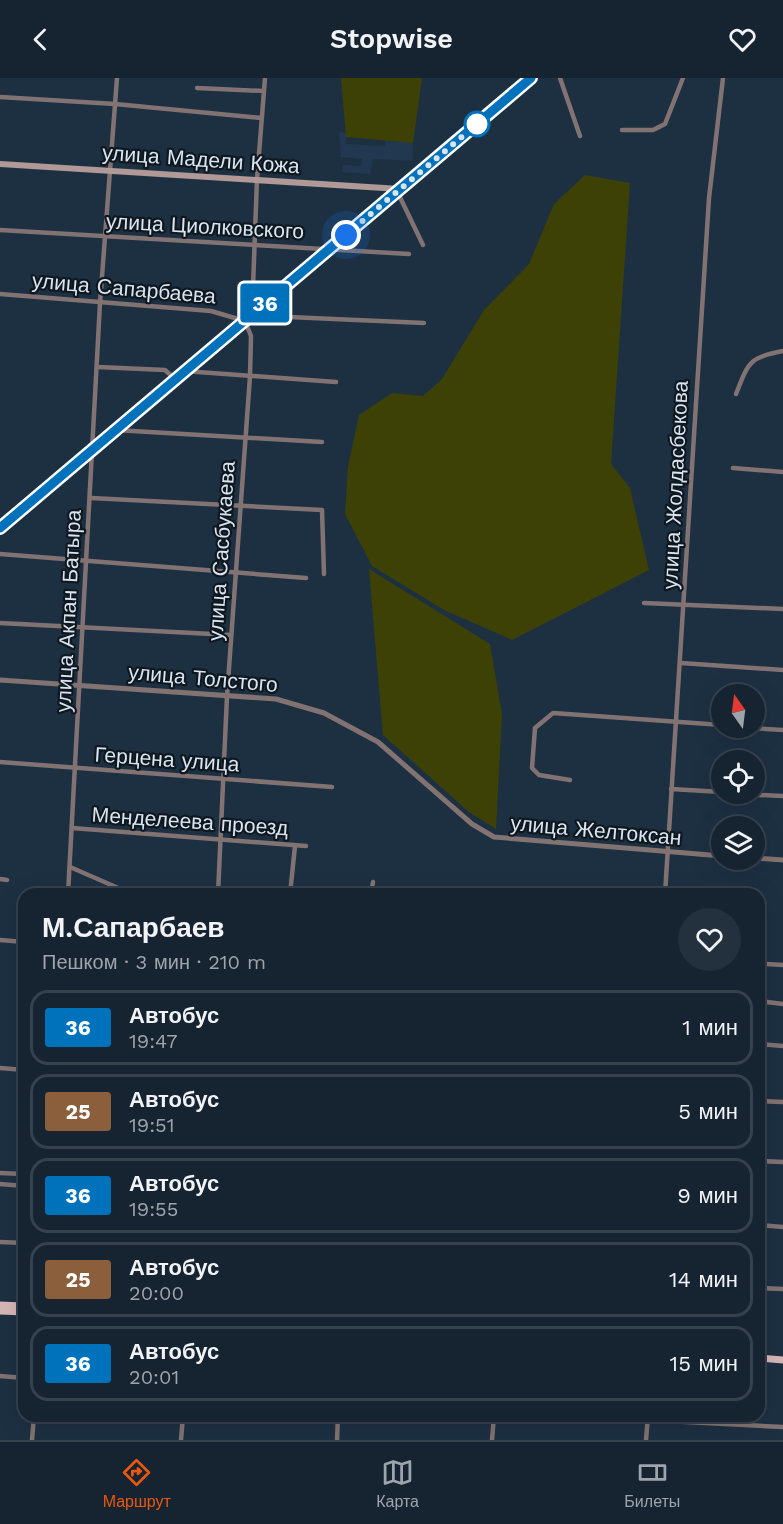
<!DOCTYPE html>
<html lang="ru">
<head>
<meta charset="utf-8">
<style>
  :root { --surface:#162432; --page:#23303e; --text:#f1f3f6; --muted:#9ea4ac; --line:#35414d; --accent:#ea580c }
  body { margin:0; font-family:"Work Sans",sans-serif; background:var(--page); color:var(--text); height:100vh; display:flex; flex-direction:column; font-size:22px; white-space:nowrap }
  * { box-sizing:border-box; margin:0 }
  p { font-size:20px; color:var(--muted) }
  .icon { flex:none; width:33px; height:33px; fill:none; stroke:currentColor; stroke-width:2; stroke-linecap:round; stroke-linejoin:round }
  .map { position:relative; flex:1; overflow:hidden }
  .sheet { position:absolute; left:18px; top:810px; width:747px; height:534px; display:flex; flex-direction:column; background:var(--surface); border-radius:18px; box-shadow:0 6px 24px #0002,0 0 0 2px var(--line) }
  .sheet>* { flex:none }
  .badge { padding:0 12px; border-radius:4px; font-size:21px; line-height:39px }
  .needle { width:39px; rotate:346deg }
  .controls { position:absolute; left:711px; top:606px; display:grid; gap:12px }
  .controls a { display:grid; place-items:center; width:54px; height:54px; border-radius:50%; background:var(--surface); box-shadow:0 6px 24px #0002,0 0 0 2px var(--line); font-size:30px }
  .you { position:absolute; width:30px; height:30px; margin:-15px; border:4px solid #fff; border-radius:50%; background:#1a73e8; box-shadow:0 0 0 9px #1a73e833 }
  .map>.badge { position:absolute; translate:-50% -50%; box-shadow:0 0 0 3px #fff }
  .round { display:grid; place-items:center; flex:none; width:63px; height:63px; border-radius:32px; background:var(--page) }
  .head { display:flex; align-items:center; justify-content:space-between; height:102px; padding:0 24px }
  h1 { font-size:28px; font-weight:600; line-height:45px }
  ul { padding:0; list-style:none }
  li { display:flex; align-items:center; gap:18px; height:75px; margin:0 12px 9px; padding:0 12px; border:3px solid var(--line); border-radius:18px }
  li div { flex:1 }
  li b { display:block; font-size:22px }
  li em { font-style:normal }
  li .badge { min-width:66px; font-weight:700; text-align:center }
  header { display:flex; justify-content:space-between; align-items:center; height:78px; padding:0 24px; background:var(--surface); font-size:27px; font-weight:600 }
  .menu { display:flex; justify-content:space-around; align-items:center; height:84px; border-top:2px solid var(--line); background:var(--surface); font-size:16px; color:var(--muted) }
  .menu a { display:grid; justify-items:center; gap:3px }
  .menu .on { color:var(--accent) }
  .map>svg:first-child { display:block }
  .built { fill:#213850 }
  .green { fill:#3d4105 }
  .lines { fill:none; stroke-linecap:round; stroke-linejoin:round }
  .minor { stroke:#827372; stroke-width:4.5 }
  .tertiary { stroke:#827372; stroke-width:5 }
  .secondary { stroke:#b19998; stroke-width:6 }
  .primary { stroke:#d6b7b6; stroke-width:7 }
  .line-casing { stroke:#fff; stroke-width:14 }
  .line { stroke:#0072bc; stroke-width:9 }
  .walk { stroke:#d9e4f1; stroke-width:6; stroke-dasharray:0 10.8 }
  .stop-dot { fill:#fff; stroke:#0072bc; stroke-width:3 }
  .labels { text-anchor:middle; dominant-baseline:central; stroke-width:4.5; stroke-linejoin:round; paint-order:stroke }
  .street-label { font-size:21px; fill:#d9e4f1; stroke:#0f171f }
</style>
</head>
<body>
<header><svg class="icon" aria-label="back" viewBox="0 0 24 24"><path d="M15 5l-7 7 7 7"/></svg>Stopwise<svg class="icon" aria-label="heart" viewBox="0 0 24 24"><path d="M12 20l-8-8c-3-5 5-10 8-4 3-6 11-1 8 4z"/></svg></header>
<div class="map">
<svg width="783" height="1362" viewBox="0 0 783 1362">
  <rect width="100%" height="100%" fill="#1d3042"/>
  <path class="built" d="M339 54 346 55V66L385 68V63L413 64 412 83 373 81 370 96 342 94 343 87 361 88 362 81 341 79Z"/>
  <g class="green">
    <path d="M341 0H422L413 65 346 59Z"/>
    <path d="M585 97 630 105 611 386 630 410 649 492 512 562 444 532 372 488 345 436 348 388 359 337 392 315 423 318 442 301 484 232 529 186 554 126Z"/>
    <path d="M369 491 490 566 502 636 496 751 469 734 383 657Z"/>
  </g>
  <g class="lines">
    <g class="minor">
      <path d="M560 0 580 58"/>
      <path d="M197 10 264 13"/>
      <path d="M0 19 115 26 261 40"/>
      <path d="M622 52H653L665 46 683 0"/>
      <path d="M397 113 423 167"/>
      <path d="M0 152 409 176"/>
      <path d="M0 216 211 233 245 243 251 258 250 298 227 618 218 816"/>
      <path d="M263 227 274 235 289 239 424 245"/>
      <path d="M252 236 257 101 265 0"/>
      <path d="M98 289 165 292 175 301"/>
      <path d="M184 293 336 304"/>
      <path d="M736 316C749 283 749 280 783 273"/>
      <path d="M115 352 322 364"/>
      <path d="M733 390 783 394"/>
      <path d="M91 420 322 432 324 496"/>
      <path d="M0 476 306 500"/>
      <path d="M644 525 783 531"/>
      <path d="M0 545 231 557"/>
      <path d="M681 585 783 592"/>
      <path d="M752 650 783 652"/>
      <path d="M0 684 332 709"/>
      <path d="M570 702 539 697 532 690 535 650 553 635 722 647"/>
      <path d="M671 711 722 714"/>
      <path d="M737 716 783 718"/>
      <path d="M72 750 306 768"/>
      <path d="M70 789 132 816"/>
      <path d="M0 801 7 802"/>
      <path d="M68 816 100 225 117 0"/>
      <path d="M290 816 295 768"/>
      <path d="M371 816 373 804"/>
      <path d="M665 816 709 120 723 0"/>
      <path d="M0 862 24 864"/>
      <path d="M766 886 783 887"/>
      <path d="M759 923 783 926"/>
      <path d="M759 966 783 968"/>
      <path d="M0 990 24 992"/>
      <path d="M759 1023 783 1024"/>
      <path d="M759 1083 783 1084"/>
      <path d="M0 1095 24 1096"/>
      <path d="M0 1106 24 1108"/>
      <path d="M759 1147 783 1149"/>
      <path d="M0 1164 24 1165"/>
      <path d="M759 1210 783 1211"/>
      <path d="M0 1298 24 1300"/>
      <path d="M570 1338 783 1349"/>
      <path d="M32 1362 34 1338"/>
      <path d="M181 1362 183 1338"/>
      <path d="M337 1362 338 1338"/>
      <path d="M492 1362 494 1338"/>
      <path d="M646 1362 648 1338"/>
    </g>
    <g class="tertiary">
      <path d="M0 602 276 621 324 635 378 664 472 746 494 759 722 778"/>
      <path d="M754 780 783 782"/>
    </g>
    <g class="secondary">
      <path d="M0 86 400 111"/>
      <path d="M0 450 531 0"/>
    </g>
    <g class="primary">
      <path d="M0 1227 24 1228"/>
      <path d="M0 1233 24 1234"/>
      <path d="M759 1280 783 1282"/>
    </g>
  </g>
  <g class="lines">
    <g class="line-casing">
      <path id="line" d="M0 450 531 0"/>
    </g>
    <use href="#line" class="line"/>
    <path class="walk" d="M346 157 477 46"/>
  </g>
  <circle class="stop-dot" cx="477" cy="46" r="12"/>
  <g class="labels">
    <g class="street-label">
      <text transform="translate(201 81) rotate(4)">улица Мадели Кожа</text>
      <text transform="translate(205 148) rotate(3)">улица Циолковского</text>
      <text transform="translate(124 210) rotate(5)">улица Сапарбаева</text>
      <text transform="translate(675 407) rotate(-87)">улица Жолдасбекова</text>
      <text transform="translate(221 473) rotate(-86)">улица Сасбукаева</text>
      <text transform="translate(68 533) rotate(-87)">улица Акпан Батыра</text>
      <text transform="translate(203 600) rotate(5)">улица Толстого</text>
      <text transform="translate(167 681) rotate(4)">Герцена улица</text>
      <text transform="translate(190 743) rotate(4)">Менделеева проезд</text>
      <text transform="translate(596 752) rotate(5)">улица Желтоксан</text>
    </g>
  </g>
</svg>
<div class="controls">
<a><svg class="needle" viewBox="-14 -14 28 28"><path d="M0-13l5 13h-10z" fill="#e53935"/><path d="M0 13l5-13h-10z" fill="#9ea4ac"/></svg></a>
<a><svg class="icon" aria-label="locate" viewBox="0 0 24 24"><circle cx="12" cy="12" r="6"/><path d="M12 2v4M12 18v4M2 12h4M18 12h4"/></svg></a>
<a><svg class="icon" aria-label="layers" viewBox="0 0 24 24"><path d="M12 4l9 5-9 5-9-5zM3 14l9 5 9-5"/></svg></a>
</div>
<div class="you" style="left:346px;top:157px"></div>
<b class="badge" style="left:265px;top:225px;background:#0072bc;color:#fff">36</b>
<section class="sheet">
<div class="head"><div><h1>М.Сапарбаев</h1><p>Пешком · 3 мин · 210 m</p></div><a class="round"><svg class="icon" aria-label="heart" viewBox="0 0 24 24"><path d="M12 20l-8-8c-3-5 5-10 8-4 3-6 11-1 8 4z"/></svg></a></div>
<ul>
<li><span class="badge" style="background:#0072bc;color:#fff">36</span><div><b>Автобус</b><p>19:47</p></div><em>1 мин</em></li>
<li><span class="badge" style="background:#8b5e3c;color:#fff">25</span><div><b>Автобус</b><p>19:51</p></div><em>5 мин</em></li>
<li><span class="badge" style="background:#0072bc;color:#fff">36</span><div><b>Автобус</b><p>19:55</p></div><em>9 мин</em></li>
<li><span class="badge" style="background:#8b5e3c;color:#fff">25</span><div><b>Автобус</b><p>20:00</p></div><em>14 мин</em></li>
<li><span class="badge" style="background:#0072bc;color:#fff">36</span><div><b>Автобус</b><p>20:01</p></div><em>15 мин</em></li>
</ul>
</section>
</div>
<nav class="menu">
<a class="on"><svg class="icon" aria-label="directions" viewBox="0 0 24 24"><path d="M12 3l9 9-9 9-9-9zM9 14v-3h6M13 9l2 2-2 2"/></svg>Маршрут</a>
<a><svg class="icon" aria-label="map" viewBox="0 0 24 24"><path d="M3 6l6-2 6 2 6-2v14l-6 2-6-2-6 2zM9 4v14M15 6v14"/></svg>Карта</a>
<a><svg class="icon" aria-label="tickets" viewBox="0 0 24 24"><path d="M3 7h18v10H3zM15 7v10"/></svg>Билеты</a>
</nav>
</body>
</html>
